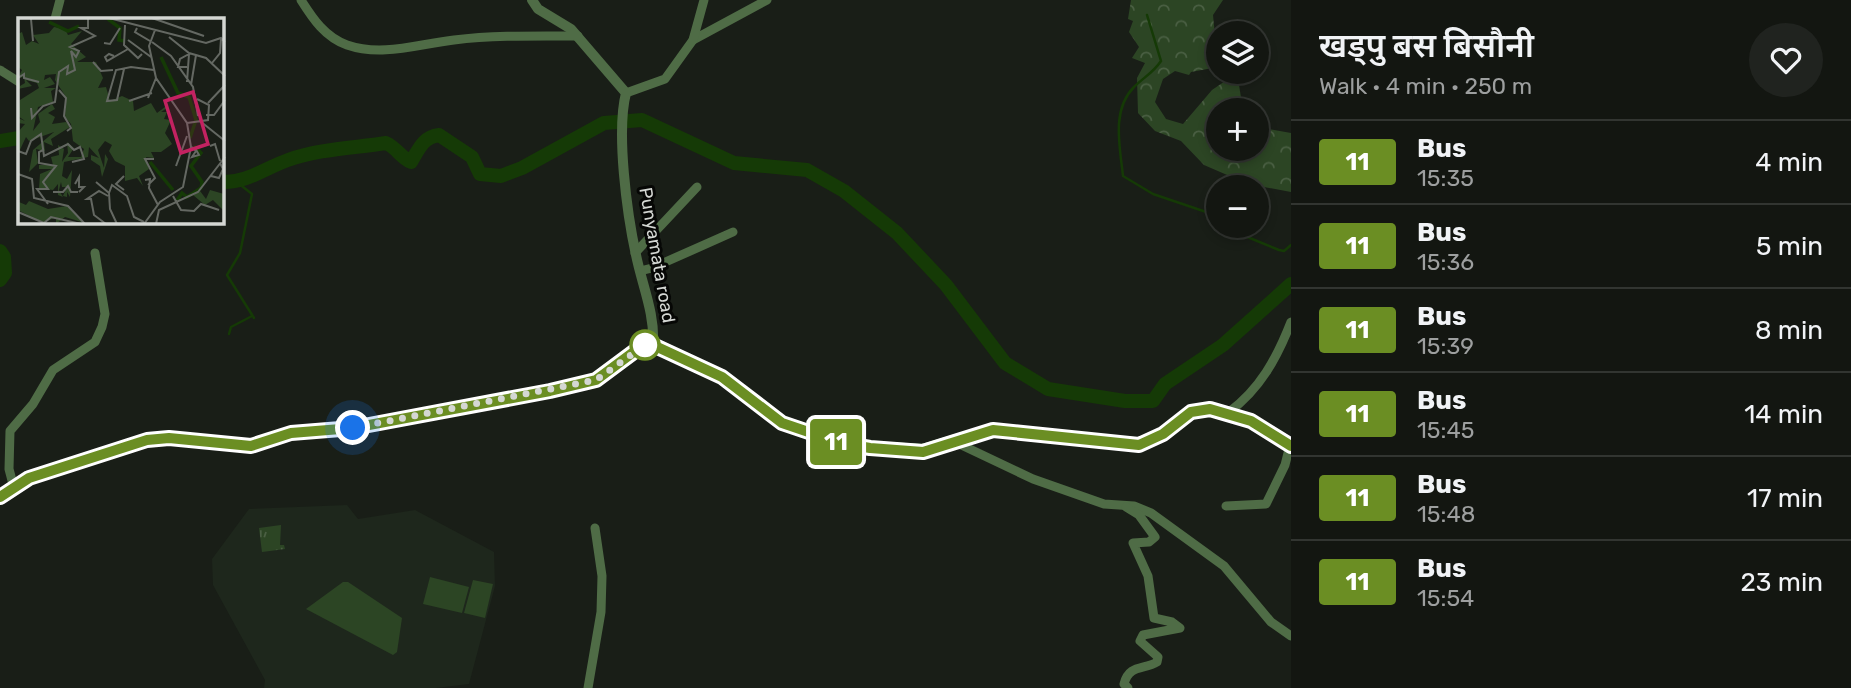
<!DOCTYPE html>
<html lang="en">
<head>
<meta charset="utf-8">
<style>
  :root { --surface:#131611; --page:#20231f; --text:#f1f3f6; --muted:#9d9f9f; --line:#323531 }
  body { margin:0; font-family:Rubik,"Noto Sans Devanagari",sans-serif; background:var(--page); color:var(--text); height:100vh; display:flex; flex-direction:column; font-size:26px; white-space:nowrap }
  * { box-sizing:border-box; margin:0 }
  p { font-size:23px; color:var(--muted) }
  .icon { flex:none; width:38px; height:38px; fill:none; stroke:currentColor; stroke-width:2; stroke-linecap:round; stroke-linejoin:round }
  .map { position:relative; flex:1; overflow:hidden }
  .drawer { display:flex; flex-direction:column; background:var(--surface); width:560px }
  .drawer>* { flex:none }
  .badge { padding:0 14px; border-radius:5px; font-size:24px; line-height:46px }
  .fabs { position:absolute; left:1206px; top:21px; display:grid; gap:14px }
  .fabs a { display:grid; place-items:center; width:63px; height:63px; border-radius:50%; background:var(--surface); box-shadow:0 4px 10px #0003,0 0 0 2px var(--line); font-size:35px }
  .you { position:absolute; width:35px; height:35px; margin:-18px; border:5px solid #fff; border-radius:50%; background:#1a73e8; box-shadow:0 0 0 10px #1a73e833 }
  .map>.badge { position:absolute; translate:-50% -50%; box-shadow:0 0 0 4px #fff }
  .round { display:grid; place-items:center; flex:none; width:74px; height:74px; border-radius:37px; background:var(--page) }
  .overview { display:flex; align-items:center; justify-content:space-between; height:119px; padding:0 28px }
  h1 { font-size:33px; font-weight:600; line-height:52px }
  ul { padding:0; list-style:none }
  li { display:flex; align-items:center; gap:21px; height:84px; padding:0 28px; border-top:2px solid var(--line) }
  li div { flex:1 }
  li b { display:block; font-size:26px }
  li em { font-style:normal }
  li .badge { min-width:77px; font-weight:700; text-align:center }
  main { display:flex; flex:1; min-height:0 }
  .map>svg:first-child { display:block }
  .built { fill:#1e271c }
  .forest { fill:url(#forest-crowns) }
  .park { fill:url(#park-tufts) }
  .pitch { fill:#2c4524 }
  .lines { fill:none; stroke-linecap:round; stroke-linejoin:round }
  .stream { stroke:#153a06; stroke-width:2.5 }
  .river { stroke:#153a06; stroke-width:14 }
  .minor { stroke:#4f6c46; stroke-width:9 }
  .tertiary { stroke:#4f6c46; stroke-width:10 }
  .primary { stroke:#80bd6e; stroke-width:14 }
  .line-casing { stroke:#fff; stroke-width:16 }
  .line { stroke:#6b8e23; stroke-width:10 }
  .walk { stroke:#d4d7d3; stroke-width:7; stroke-dasharray:0 12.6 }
  .stop-dot { fill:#fff; stroke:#6b8e23; stroke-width:3.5 }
  .labels { text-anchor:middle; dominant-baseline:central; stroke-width:6; stroke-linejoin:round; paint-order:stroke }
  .street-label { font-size:18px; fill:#d4d7d3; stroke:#060705 }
  .inset-river { fill:none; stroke:#153a06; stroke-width:3.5 }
  .inset-road { fill:none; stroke:#646862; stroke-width:2 }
  .view { fill:#c32261; fill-opacity:0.15; stroke:#c32261; stroke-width:3.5 }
  .inset-edge { fill:none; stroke:#d4d7d3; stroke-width:3.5 }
</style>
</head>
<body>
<main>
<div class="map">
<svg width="1291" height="688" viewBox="0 0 1291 688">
  <defs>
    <pattern id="forest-crowns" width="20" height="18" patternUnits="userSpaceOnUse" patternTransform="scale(1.75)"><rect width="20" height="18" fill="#2c4524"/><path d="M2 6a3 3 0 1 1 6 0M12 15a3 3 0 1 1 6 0" fill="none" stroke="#4a5f43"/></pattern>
    <pattern id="park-tufts" width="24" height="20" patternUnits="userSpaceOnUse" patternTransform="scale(1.75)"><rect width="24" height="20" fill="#2c4524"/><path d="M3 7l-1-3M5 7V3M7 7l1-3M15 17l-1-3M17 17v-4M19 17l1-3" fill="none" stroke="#4a5f43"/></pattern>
  </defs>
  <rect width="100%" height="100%" fill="#191e17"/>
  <path class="built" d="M347 505 358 519 415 510 494 552 495 586 469 684 436 688H264L265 680 213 585 212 559 249 509Z"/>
  <path class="forest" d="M1131 0H1223L1213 15 1218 67 1191 72 1189 75 1175 71 1163 79 1155 102 1166 119 1183 124 1212 90 1231 77 1239 85 1243 110H1218V149H1256L1257 127 1291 133V192L1248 184 1204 165 1181 141 1155 131 1138 113 1137 78 1145 63 1132 58 1139 47 1129 32 1133 21 1128 19Z"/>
  <path class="park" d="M281 525 280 545H284L285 549 262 552 259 528Z"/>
  <g class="pitch">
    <path d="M430 577 469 587 462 613 423 604Z"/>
    <path d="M473 580 493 584 485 618 464 613Z"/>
    <path d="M343 582H348L402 618 397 652 393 655 306 609Z"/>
  </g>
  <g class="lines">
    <g class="stream">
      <path d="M1147 15 1161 61C1153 73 1144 77 1134 87 1111 110 1120 147 1123 176L1153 194 1218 216"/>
      <path d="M238 183 252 194 240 253 227 275 254 318"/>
      <path d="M1231 226 1245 236 1279 250 1284 251 1291 245"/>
      <path d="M229 334 231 327 252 316"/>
    </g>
    <g class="river">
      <path d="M0 141 19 138"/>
      <path d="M222 182C247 183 265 168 288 160 319 149 354 148 386 143 397 148 400 157 411 162 419 149 423 137 439 135L472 157 480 174 501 176 522 168 604 123 642 120 734 163 807 170 844 191 897 233 946 285 1005 363 1048 389 1125 401H1153L1165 384 1223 345 1291 284"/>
      <path d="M0 251 4 257 5 273 0 280"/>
    </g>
    <g class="minor">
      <path d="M301 0C313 19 325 37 347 45 382 57 418 44 454 40 495 35 537 36 578 36"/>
      <path d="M55 19 60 0"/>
      <path d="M693 40 767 0"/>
      <path d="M0 70 19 82"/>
      <path d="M626 93 665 79 693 40 704 0"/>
      <path d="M635 253 697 187"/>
      <path d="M640 271 652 268 733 232"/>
      <path d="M1229 412C1260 389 1277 358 1291 322"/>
      <path d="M955 442 1033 479 1104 504 1134 506 1151 513 1224 566 1271 622 1291 636"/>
      <path d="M14 488 9 469 10 431 33 404 53 370 95 342 102 327 105 314 95 253"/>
      <path d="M1226 506 1266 504 1285 465 1290 445"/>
      <path d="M1126 507 1139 515 1155 537 1149 542 1133 543 1148 576 1154 618 1172 622 1180 628 1143 635 1140 641 1158 657 1157 662C1144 670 1129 664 1124 684L1128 688"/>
      <path d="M588 688 601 612 602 576 595 528"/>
    </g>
    <path class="tertiary" d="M532 0 538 9 571 29 626 93C616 132 627 214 636 255 642 285 655 313 653 345"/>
    <path class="primary" d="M0 497 29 478 147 440 169 438 251 446 291 433 353 428 550 391 596 380 639 348 653 345 722 377 782 423 841 443 870 448 923 451 993 430 1138 445 1163 434 1191 412 1211 409 1251 421 1291 446"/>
  </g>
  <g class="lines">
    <g class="line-casing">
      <path id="line" d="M0 497 29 478 147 440 169 438 251 446 291 433 353 428 550 391 596 380 639 348 653 345 722 377 782 423 841 443 870 448 923 452 993 430 1139 445 1163 434 1191 412 1210 409 1251 421 1291 446"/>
    </g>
    <use href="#line" class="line"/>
    <path class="walk" d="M353 428 596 380 645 345"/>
  </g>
  <circle class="stop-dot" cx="645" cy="345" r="14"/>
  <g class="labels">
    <g class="street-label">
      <text transform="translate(657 255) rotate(80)">Punyamata road</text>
    </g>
  </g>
  <g transform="translate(18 18)">
    <rect width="206" height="206" fill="#191e17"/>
    <path d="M36 9 47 11 50 17 64 13 53 26 68 39 59 44H78L85 60 80 70 88 69 92 83 104 78 115 83 116 93 133 85 139 95 147 89 149 90 143 94H149L146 101 153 102 147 115 154 126 143 134H133L136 140 128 139 131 151 121 158 125 168 119 160 107 163V148L97 143 91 133 94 127 87 123 80 132 86 150 87 136 90 141 84 159 82 148 73 142V137L81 140 71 129 70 139 46 144 44 158 49 161 54 152 52 179 49 174V179L45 178 49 169H44L43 164 41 172 45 179 40 177V166L35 172 21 170 22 156 34 151H21V147H35L33 139 41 137 40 127 46 131 44 144 50 135 49 124 56 130 50 139H63L66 131 55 123 53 106 47 99 48 79 37 62 38 56 27 57 26 62 32 59 37 66 26 70H38L33 73 35 84 20 89 15 113 22 104 20 96 34 86 37 91 30 95 37 99 34 106 48 104 52 109 33 121 35 128 26 124 27 133 18 131 20 145 11 154 15 132 36 114 11 123 8 119 0 136V114L7 106 0 105V100L7 103 0 98 2 82 21 70 19 65 8 62 14 68 0 71 2 62V68L7 65 6 59 0 60 4 52 0 49V16L4 14 8 27 14 23 21 26 15 17 31 15ZM192 172 206 176V193L195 182 187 187 175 177 182 173 188 181ZM11 183 30 191 49 188 67 205 47 199 38 206V199L25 205 0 192 1 184 8 187Z" fill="#2c4524"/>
    <path class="inset-river" d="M90 1 102 10 101 22 107 23M31 4 50 13 61 8M143 39 160 75 171 79 178 102 172 120M132 144 155 172M158 184 164 175 169 179 183 170 184 164 173 148 183 135 176 128"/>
    <path class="inset-road" d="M91 0 188 25 203 20 207 24M134 0 186 18M13 1 15 23M107 7 106 27 120 40 124 36M119 10 117 14 132 23M151 19 171 35 188 40 207 58M110 22 133 39M134 24 153 38 175 69 180 98M86 25 92 26 102 10M96 38 91 36 87 39 89 43 110 31M75 44 83 53 95 52M194 45 202 35 203 21M169 49H160L162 41 171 36M106 51 99 82 89 83 98 52 113 49 136 52M0 60 6 56V60L21 64M169 64 171 36M173 67 178 37M41 72 48 80 46 98 53 110 49 113M130 80 138 60M111 83 134 75M190 85 207 67M13 90 14 100 25 88 37 84 41 54 50 48 49 56 57 52 53 33 58 39 61 33 52 29 77 18 63 10H70V0M188 97H196L207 82M182 103 207 123M169 105 190 102 191 87 179 81M192 128 197 126 202 143M174 129 178 133 174 139 181 137 177 130M25 132 21 134V145L38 148 25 164 30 171H19L30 186M0 133 8 136 13 123 23 116 26 138 50 126 56 132 62 129 66 141 54 144M158 148 169 118M0 156 14 161 16 180 50 188 67 206M106 158 98 166 106 172M193 158 201 160 205 151 202 145M127 162 132 161 131 170 140 187M78 164 91 175 92 191 99 206M57 166 61 159V169H66L61 174M130 167 137 160 127 141H136M35 174H45L50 168 53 174H60M91 175 94 167 109 178 116 199 126 204M155 178 163 192 176 193 183 186 201 192M0 194 26 205 33 199 63 206M88 206 76 197 73 181H69L81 173 90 178M126 206 142 184 165 169 173 129 169 105 138 60 131 28 137 12M138 206 141 192 180 174 207 139"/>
    <path class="view" d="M175 74 190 126 163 135 147 83Z"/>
    <rect width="206" height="206" class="inset-edge"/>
  </g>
</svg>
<div class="fabs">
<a><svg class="icon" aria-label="layers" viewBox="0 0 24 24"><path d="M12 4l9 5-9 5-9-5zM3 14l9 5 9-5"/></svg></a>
<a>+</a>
<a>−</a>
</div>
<div class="you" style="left:353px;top:428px"></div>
<b class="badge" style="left:836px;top:442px;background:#6b8e23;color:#fff">11</b>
</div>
<section class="drawer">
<div class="overview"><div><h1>खड्पु बस बिसौनी</h1><p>Walk · 4 min · 250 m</p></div><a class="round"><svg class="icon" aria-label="heart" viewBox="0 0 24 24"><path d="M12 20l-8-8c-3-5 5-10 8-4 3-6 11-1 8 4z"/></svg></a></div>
<ul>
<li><span class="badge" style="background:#6b8e23;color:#fff">11</span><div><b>Bus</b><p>15:35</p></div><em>4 min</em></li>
<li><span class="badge" style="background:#6b8e23;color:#fff">11</span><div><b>Bus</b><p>15:36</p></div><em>5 min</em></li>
<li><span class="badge" style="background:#6b8e23;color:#fff">11</span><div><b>Bus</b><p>15:39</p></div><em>8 min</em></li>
<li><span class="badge" style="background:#6b8e23;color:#fff">11</span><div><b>Bus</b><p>15:45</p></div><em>14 min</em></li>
<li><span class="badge" style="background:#6b8e23;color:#fff">11</span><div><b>Bus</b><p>15:48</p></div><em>17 min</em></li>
<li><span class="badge" style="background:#6b8e23;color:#fff">11</span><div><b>Bus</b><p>15:54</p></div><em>23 min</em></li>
</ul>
</section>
</main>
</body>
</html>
